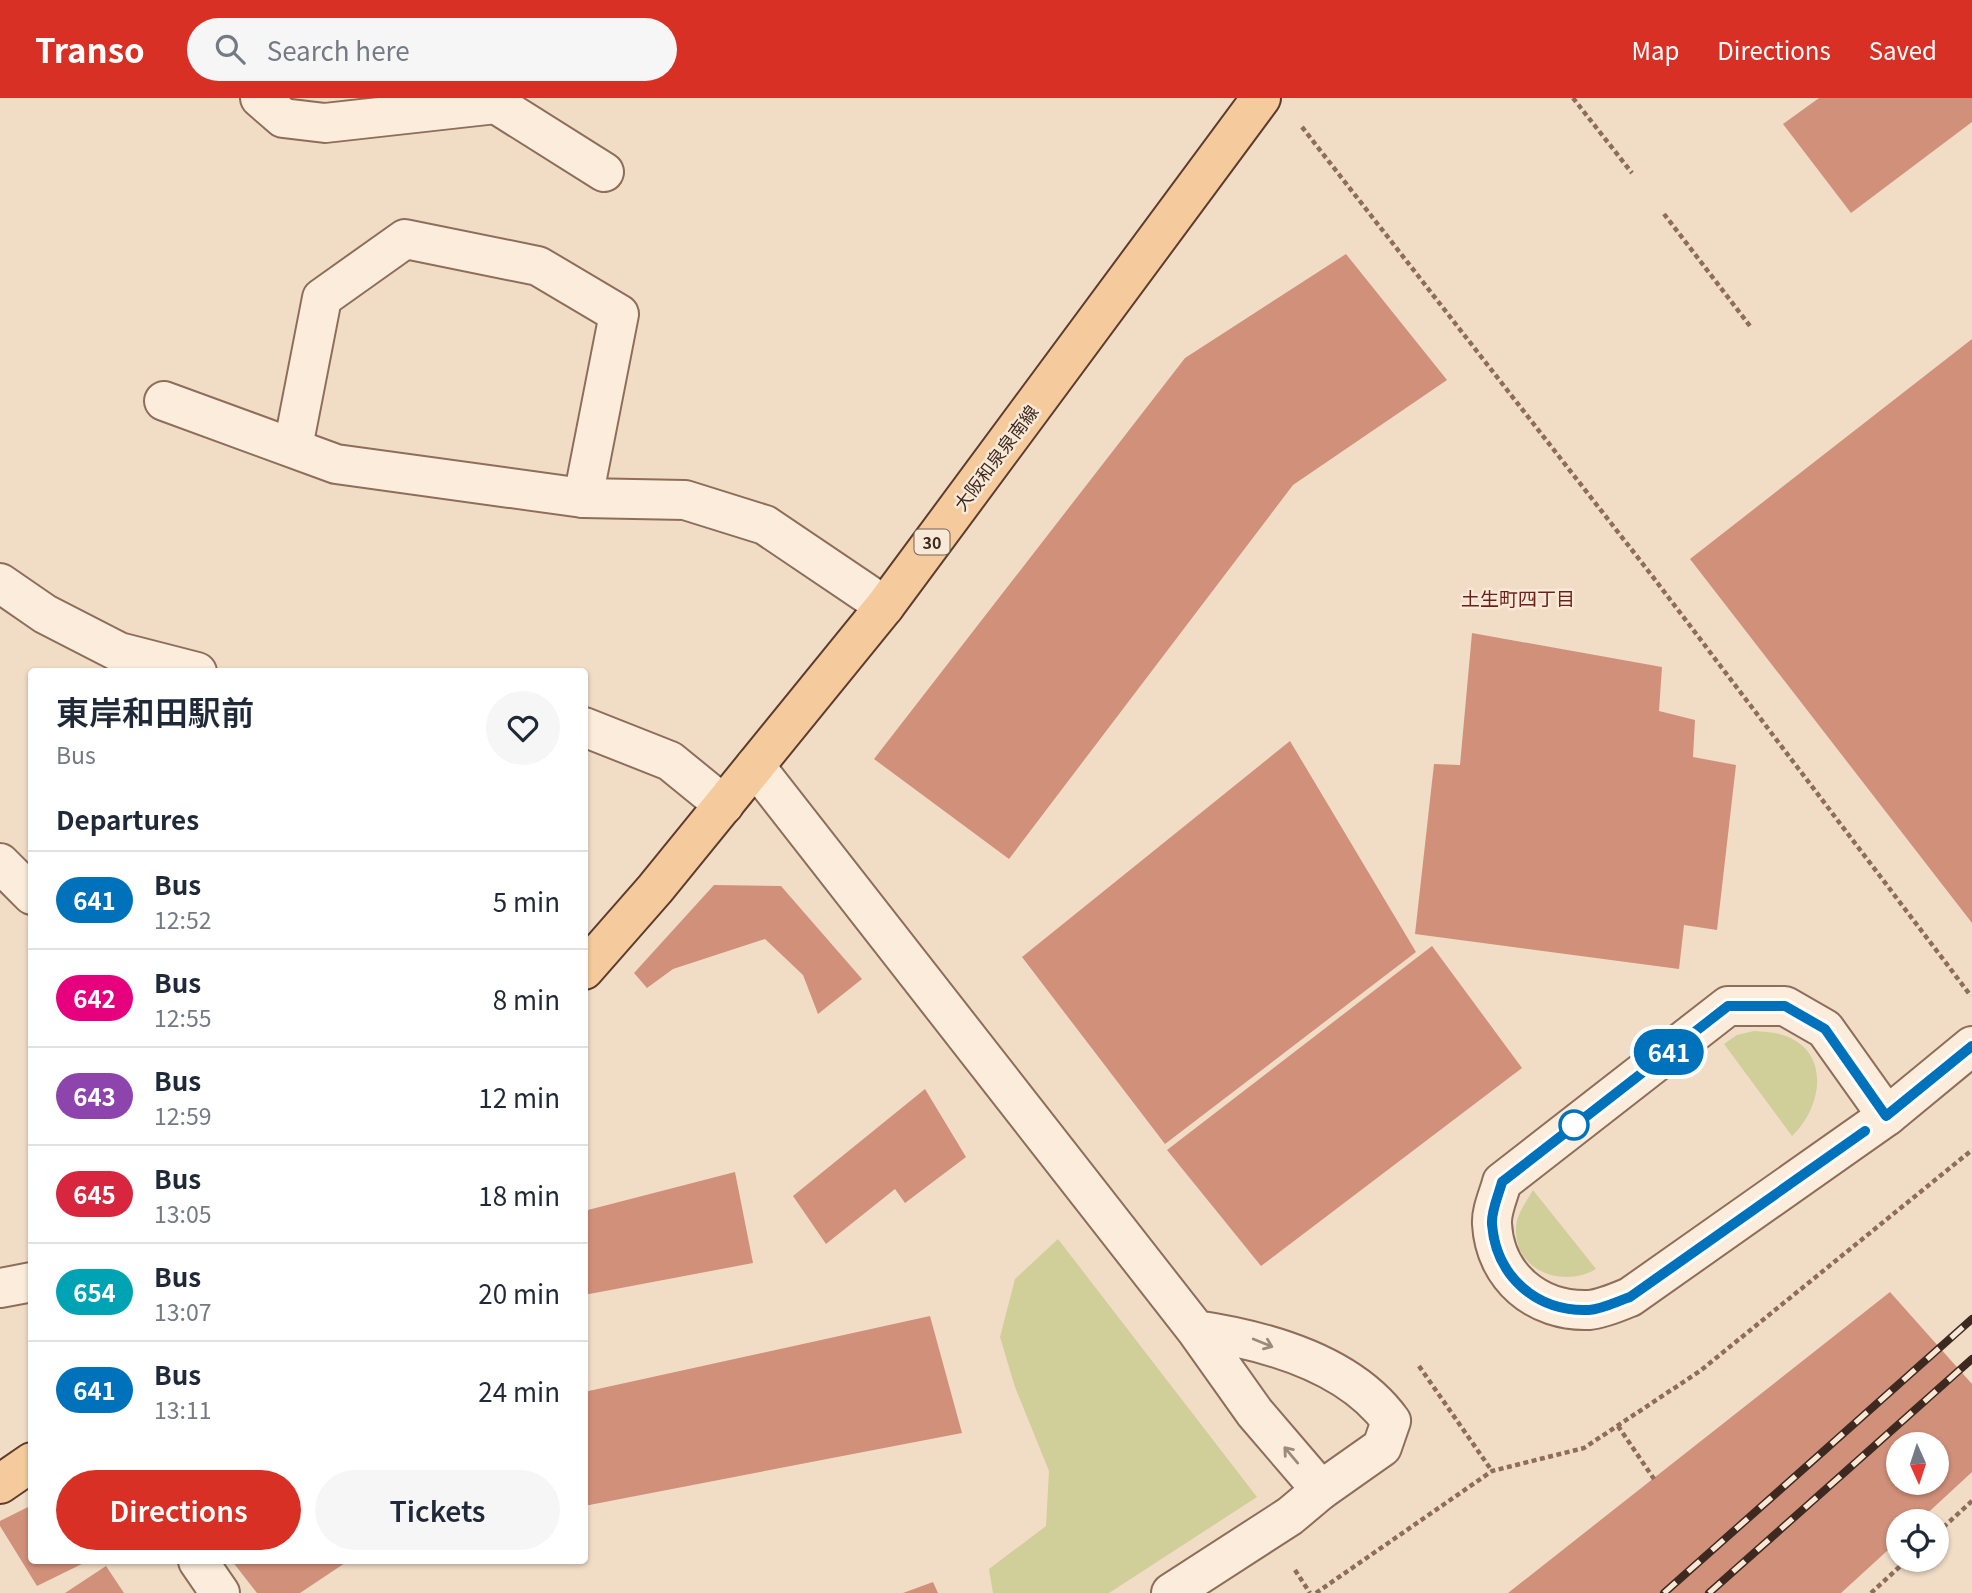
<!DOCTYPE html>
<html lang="en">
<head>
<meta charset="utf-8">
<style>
  :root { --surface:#fff; --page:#f6f6f7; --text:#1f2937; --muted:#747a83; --line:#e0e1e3; --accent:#d93025 }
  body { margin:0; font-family:Georgia,"Noto Sans JP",serif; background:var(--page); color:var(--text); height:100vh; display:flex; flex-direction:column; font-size:26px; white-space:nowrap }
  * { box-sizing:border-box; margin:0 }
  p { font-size:23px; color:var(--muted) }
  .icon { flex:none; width:38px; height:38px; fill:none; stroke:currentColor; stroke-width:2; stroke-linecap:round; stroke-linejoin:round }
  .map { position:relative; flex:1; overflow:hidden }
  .drawer { position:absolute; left:28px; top:570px; width:560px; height:896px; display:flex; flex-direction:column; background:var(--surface); border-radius:7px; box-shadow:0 2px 5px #0004 }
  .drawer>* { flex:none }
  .badge { padding:0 14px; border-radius:23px; font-size:24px; line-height:46px }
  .needle { width:46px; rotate:177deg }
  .controls { position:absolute; left:1886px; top:1334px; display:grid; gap:14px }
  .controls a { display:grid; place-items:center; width:63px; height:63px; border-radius:50%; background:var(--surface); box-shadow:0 2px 5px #0004; font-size:35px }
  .map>.badge { position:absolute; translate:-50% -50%; box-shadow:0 0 0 4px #fff }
  h2 { padding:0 28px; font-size:26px; line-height:63px }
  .round { display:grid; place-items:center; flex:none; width:74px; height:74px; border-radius:37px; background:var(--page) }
  .headline { display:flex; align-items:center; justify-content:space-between; height:119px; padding:0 28px }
  h1 { font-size:33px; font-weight:600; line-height:52px }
  .cta { display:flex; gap:14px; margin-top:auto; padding:14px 28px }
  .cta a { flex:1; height:80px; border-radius:42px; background:var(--accent); color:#fff; font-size:28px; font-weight:600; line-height:80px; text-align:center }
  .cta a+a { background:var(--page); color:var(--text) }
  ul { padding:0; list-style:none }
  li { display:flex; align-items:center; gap:21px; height:98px; padding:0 28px; border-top:2px solid var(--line) }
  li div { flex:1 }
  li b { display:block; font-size:26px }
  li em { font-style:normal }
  li .badge { min-width:77px; font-weight:700; text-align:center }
  header { display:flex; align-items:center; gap:42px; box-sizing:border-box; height:98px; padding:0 35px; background:var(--accent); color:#fff }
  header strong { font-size:33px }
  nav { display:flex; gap:38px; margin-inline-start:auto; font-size:24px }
  .search { width:490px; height:63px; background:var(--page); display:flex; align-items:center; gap:18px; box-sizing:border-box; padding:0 24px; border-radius:38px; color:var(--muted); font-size:26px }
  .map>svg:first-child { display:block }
  .green { fill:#d0ce99 }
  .building { fill:#d1907a; fill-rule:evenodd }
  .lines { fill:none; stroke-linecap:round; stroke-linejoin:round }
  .minor-casing { stroke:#8e6d5a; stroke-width:42 }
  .tertiary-casing { stroke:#8e6d5a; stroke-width:42 }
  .primary-casing { stroke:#5c3c2e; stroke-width:42 }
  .path { stroke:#8e6d5a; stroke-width:4.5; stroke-dasharray:5 3.5; stroke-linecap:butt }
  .minor { stroke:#fbecdb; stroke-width:38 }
  .tertiary { stroke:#fbecdb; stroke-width:38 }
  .primary { stroke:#f5cb9d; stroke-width:38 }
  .rail-casing { stroke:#3d291f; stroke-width:8 }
  .rail { stroke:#f8e9d7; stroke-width:5; stroke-dasharray:16; stroke-linecap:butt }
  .oneway { stroke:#9c8a7d }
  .line-casing { stroke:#fff; stroke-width:16 }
  .line { stroke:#0072bc; stroke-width:10 }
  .stop-dot { fill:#fff; stroke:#0072bc; stroke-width:3.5 }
  .labels { text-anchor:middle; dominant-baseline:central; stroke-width:5; stroke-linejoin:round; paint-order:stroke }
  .shield { fill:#f8e9d7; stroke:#756356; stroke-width:2 }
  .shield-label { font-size:16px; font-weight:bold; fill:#3d291f }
  .street-label { font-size:18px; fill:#3d291f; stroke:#f8e9d7 }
  .neighbourhood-label { font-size:19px; fill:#6d1f1c; stroke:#f8e9d7 }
</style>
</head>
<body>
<header>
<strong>Transo</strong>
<div class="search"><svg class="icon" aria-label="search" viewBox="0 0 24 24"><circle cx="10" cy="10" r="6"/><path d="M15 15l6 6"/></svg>Search here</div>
<nav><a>Map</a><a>Directions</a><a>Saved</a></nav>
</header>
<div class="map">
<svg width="1972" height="1495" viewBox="0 0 1972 1495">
  <rect width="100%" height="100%" fill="#f1ddc6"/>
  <g class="green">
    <path d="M1754 933C1764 934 1776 934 1786 938 1832 956 1821 1011 1792 1038L1724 946 1737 937Z"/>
    <path d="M1533 1092 1596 1171C1564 1190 1515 1174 1516 1131 1516 1116 1526 1105 1533 1092Z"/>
    <path d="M1058 1141 1257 1399 1109 1495H993L989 1471 1046 1428 1049 1373 1015 1289 1000 1239 1015 1181Z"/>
  </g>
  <g class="building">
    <path d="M1819 0H1972V24L1851 115 1783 26Z"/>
    <path d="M1346 156 1447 282 1293 387 1009 761 874 661 1185 260Z"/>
    <path d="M1972 241V825L1690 461Z"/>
    <path d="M1472 535 1662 569 1659 613 1695 622 1693 659 1736 667 1717 832 1684 827 1679 871 1415 836 1434 666 1460 667Z"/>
    <path d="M1290 643 1416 854 1165 1046 1022 859Z"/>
    <path d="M714 787 781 788 862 881 818 916 803 877 765 841 673 871 647 890 634 875Z"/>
    <path d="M1432 848 1522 970 1261 1168 1167 1052Z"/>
    <path d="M925 991 966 1059 905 1105 895 1091 826 1146 793 1098Z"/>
    <path d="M735 1074 753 1165 584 1197V1113Z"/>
    <path d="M1890 1194 1972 1286V1374L1919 1423H1899V1442L1841 1495H1508ZM1899 1346H1937V1384H1899Z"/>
    <path d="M930 1218 962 1335 584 1408V1294Z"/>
    <path d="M32 1407V1463H88L37 1488 0 1428V1423Z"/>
    <path d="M232 1463H348L300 1495H257Z"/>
    <path d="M106 1468 124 1495H65Z"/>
    <path d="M933 1484 938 1495H903Z"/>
  </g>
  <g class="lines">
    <g class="minor-casing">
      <g id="minor">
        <path d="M260 0 283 20 325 25 496 6 604 74"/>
        <path d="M164 303 336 366 583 400 685 402 765 427 885 508"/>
        <path d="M293 349 322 200 405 141 538 168 619 216 583 400"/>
        <path d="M0 485 45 516 119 554 197 574"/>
        <path d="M584 629 670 663 724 707"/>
        <path d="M755 668 1196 1232 1255 1315 1321 1392 1382 1349 1391 1323C1349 1265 1263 1242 1196 1232"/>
        <path d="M0 765 32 797"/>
        <path d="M1728 908H1785L1825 931 1887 1018 1630 1199C1618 1204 1602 1211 1589 1212 1537 1214 1495 1179 1492 1126 1491 1113 1499 1096 1502 1084Z"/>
        <path d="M0 1190 32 1184"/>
        <path d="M198 1463 220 1495"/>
        <path d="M1171 1495 1290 1418 1321 1392"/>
      </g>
    </g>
    <g class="tertiary-casing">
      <path id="tertiary" d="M1887 1018 1972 948"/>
    </g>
    <g class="primary-casing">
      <g id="primary">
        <path d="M584 872 655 791 885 508 1261 0"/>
        <path d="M0 1386 32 1364"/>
      </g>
    </g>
    <g class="path">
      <path d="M1573 0 1632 75"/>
      <path d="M1302 29 1653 479 1971 898"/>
      <path d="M1664 116 1750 228"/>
      <path d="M1419 1268 1492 1373"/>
      <path d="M1618 1328 1654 1381"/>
      <path d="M1937 1435 1972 1403"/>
      <path d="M1295 1472 1310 1495"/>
      <path d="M1316 1495 1492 1373 1584 1350 1700 1273 1972 1052"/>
      <path d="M1871 1495 1908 1461"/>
    </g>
    <use href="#minor" class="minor"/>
    <use href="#tertiary" class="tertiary"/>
    <use href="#primary" class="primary"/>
    <g class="rail-casing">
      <g id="rail">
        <path d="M1664 1495 1972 1221"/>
        <path d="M1709 1495 1972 1261"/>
      </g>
    </g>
    <use href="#rail" class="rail"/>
  </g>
  <defs><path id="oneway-shaft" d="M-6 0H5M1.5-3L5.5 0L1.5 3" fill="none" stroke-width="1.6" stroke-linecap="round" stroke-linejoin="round" transform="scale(1.75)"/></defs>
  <g class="oneway">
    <use href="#oneway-shaft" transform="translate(1263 1245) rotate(22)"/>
    <use href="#oneway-shaft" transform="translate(1291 1357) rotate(-130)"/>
  </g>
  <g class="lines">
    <g class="line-casing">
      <path id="line" d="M1865 1033 1630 1199C1618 1203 1602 1211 1589 1212 1536 1214 1496 1178 1492 1126 1491 1113 1499 1096 1502 1084L1728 908H1785L1825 931 1886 1018 1972 948"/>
    </g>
    <use href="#line" class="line"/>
  </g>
  <circle class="stop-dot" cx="1574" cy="1027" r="14"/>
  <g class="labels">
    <rect class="shield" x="914.5" y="431.5" width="35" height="25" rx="5"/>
    <g class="shield-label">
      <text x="932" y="444">30</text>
    </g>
    <g class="street-label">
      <text transform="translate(995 359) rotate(-53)">大阪和泉泉南線</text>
    </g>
    <g class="neighbourhood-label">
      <text x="1518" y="499">土生町四丁目</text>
    </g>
  </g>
</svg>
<div class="controls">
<a><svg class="needle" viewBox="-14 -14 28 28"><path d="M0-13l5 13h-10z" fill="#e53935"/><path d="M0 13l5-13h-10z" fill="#747a83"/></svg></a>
<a><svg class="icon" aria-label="locate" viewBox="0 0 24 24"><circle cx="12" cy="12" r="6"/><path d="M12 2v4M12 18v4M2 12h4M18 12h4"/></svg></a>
</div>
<b class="badge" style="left:1669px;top:954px;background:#0072bc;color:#fff">641</b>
<section class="drawer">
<div class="headline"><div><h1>東岸和田駅前</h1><p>Bus</p></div><a class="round"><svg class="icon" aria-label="heart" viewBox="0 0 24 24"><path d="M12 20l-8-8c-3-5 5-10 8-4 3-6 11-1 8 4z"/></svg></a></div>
<h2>Departures</h2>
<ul>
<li><span class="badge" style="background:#0072bc;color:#fff">641</span><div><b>Bus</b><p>12:52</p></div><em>5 min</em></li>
<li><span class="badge" style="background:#e6007e;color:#fff">642</span><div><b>Bus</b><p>12:55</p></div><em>8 min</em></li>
<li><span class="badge" style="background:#8e44ad;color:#fff">643</span><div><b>Bus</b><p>12:59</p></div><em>12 min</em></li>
<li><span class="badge" style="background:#d7263d;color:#fff">645</span><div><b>Bus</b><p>13:05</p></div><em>18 min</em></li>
<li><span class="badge" style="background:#00a3b4;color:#fff">654</span><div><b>Bus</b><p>13:07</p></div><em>20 min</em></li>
<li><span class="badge" style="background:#0072bc;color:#fff">641</span><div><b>Bus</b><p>13:11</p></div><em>24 min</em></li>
</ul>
<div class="cta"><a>Directions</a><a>Tickets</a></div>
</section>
</div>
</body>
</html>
